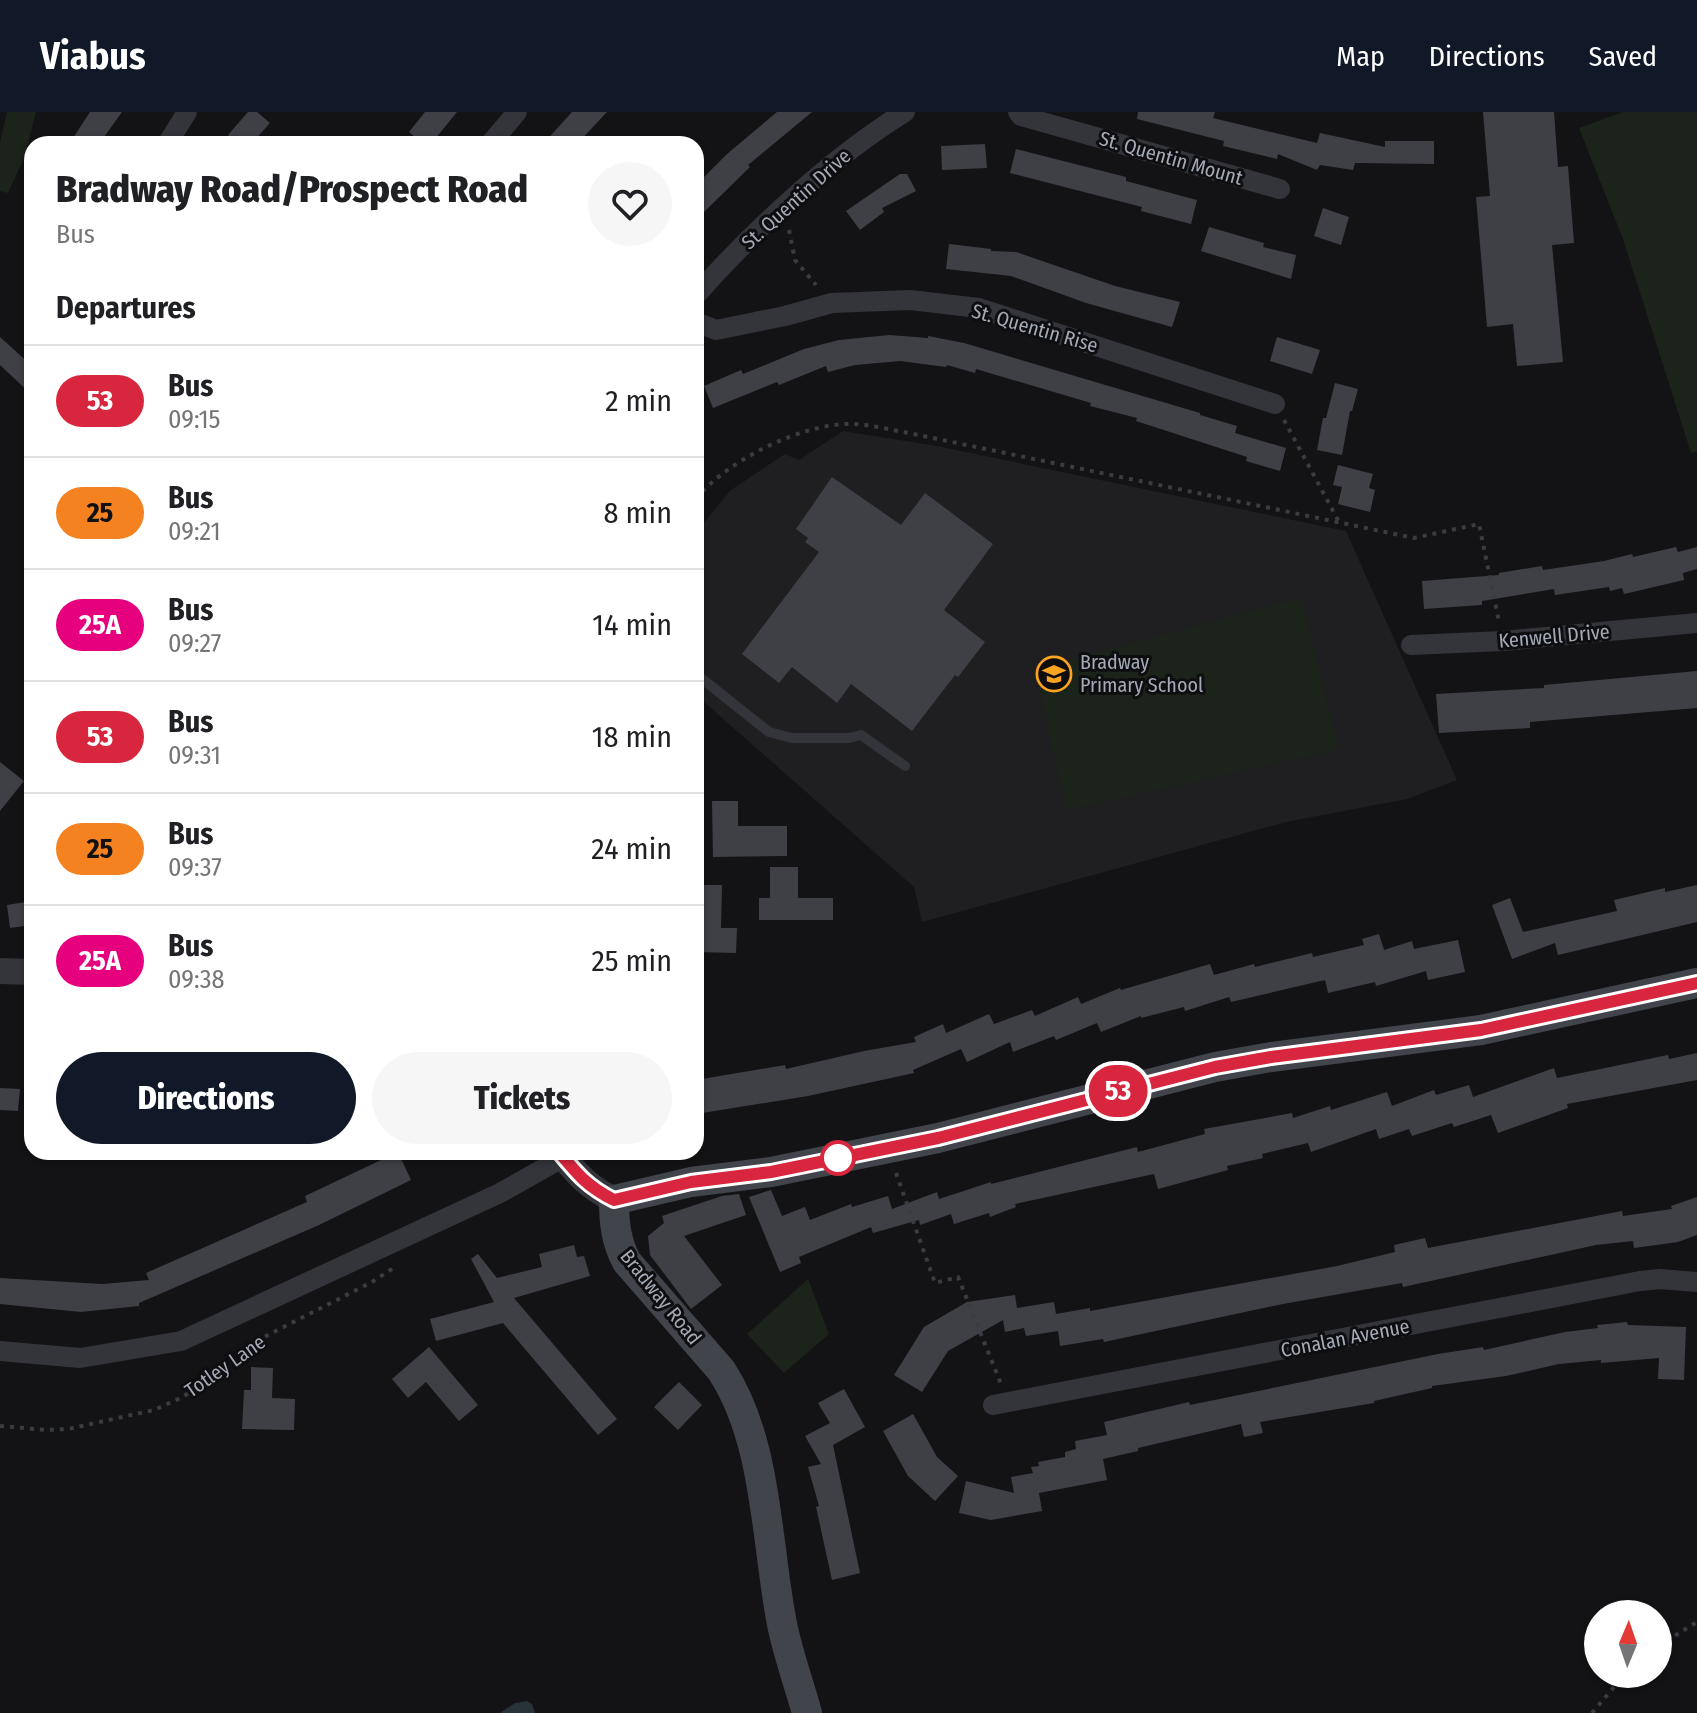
<!DOCTYPE html>
<html lang="en">
<head>
<meta charset="utf-8">
<style>
  :root { --surface:#fff; --page:#f6f6f6; --text:#202124; --muted:#757577; --line:#e0e0e0; --accent:#111827 }
  body { margin:0; font-family:"Fira Sans Condensed",sans-serif; background:var(--page); color:var(--text); height:100vh; display:flex; flex-direction:column; font-size:30px; white-space:nowrap }
  * { box-sizing:border-box; margin:0 }
  p { font-size:26px; color:var(--muted) }
  .icon { flex:none; width:44px; height:44px; fill:none; stroke:currentColor; stroke-width:2; stroke-linecap:round; stroke-linejoin:round }
  .map { position:relative; flex:1; overflow:hidden }
  .details { position:absolute; left:24px; top:24px; width:680px; height:1024px; display:flex; flex-direction:column; background:var(--surface); border-radius:24px; box-shadow:0 2px 6px #0004 }
  .details>* { flex:none }
  .badge { padding:0 16px; border-radius:26px; font-size:28px; line-height:52px }
  .needle { width:52px; rotate:2deg }
  .controls { position:absolute; left:1584px; top:1488px; display:grid; gap:16px }
  .controls a { display:grid; place-items:center; width:88px; height:88px; border-radius:50%; background:var(--surface); box-shadow:0 2px 6px #0004; font-size:40px }
  .map>.badge { position:absolute; translate:-50% -50%; box-shadow:0 0 0 4px #fff }
  h2 { padding:0 32px; font-size:30px; line-height:72px }
  .round { display:grid; place-items:center; flex:none; width:84px; height:84px; border-radius:42px; background:var(--page) }
  .headline { display:flex; align-items:center; justify-content:space-between; height:136px; padding:0 32px }
  h1 { font-size:38px; font-weight:800; line-height:60px }
  .button { display:flex; gap:16px; margin-top:auto; padding:16px 32px }
  .button a { flex:1; height:92px; border-radius:48px; background:var(--accent); color:#fff; font-size:32px; font-weight:800; line-height:92px; text-align:center }
  .button a+a { background:var(--page); color:var(--text) }
  ul { padding:0; list-style:none }
  li { display:flex; align-items:center; gap:24px; height:112px; padding:0 32px; border-top:2px solid var(--line) }
  li div { flex:1 }
  li b { display:block; font-size:30px }
  li em { font-style:normal }
  li .badge { min-width:88px; font-weight:700; text-align:center }
  header { display:flex; align-items:center; gap:48px; box-sizing:border-box; height:112px; padding:0 40px; background:var(--accent); color:#fff }
  header strong { font-size:38px }
  nav { display:flex; gap:44px; margin-inline-start:auto; font-size:28px }
  .map>svg:first-child { display:block }
  .built { fill:#1f1f22 }
  .green { fill:#1b231b }
  .water { fill:#283339 }
  .building { fill:#3f4045 }
  .lines { fill:none; stroke-linecap:round; stroke-linejoin:round }
  .path { stroke:#393c41; stroke-width:4; stroke-dasharray:4 6; stroke-linecap:butt }
  .service { stroke:#34353a; stroke-width:10 }
  .minor { stroke:#34353a; stroke-width:20 }
  .tertiary { stroke:#34353a; stroke-width:26 }
  .secondary { stroke:#41444a; stroke-width:30 }
  .line-casing { stroke:#fff; stroke-width:18 }
  .line { stroke:#d7263d; stroke-width:12 }
  .stop-dot { fill:#fff; stroke:#d7263d; stroke-width:4 }
  .labels { text-anchor:middle; dominant-baseline:central; stroke-width:6; stroke-linejoin:round; paint-order:stroke }
  .street-label { font-size:20px; fill:#a3aab6; stroke:#0e0e10 }
  .poi-label { font-size:20px; fill:#a3aab6; stroke:#0e0e10; text-anchor:start }
</style>
</head>
<body>
<header>
<strong>Viabus</strong>
<nav><a>Map</a><a>Directions</a><a>Saved</a></nav>
</header>
<div class="map">
<svg width="1697" height="1601" viewBox="0 0 1697 1601">
  <rect width="100%" height="100%" fill="#131315"/>
  <path class="built" d="M843 319 937 334 1346 419 1457 668 1407 687 1286 710 922 810 914 775 696 583V420L731 378 785 342 799 348Z"/>
  <g class="green">
    <path d="M7 0H36L24 46 8 81 0 79V30Z"/>
    <path d="M1623 0H1697V339L1691 341 1623 127 1579 16Z"/>
    <path d="M1301 486 1339 637 1066 698 1035 557Z"/>
    <path d="M808 1167 829 1222 784 1261 747 1222Z"/>
  </g>
  <path class="water" d="M527 1589 532 1592 535 1601H500L515 1591Z"/>
  <g class="building">
    <path d="M90 0H122L99 32H69Z"/>
    <path d="M248 0H257L270 11 251 32H238L228 23Z"/>
    <path d="M425 0H457L431 32H423L409 20Z"/>
    <path d="M572 0H607L577 32H543Z"/>
    <path d="M777 0H812L748 53 750 55 704 100 696 91V73L727 42Z"/>
    <path d="M1138 0H1215L1213 6 1317 31 1320 21 1385 35V29H1434V52L1355 51 1353 58 1320 53 1317 58 1278 42 1277 47 1223 34 1224 29 1137 7Z"/>
    <path d="M1483 0H1554L1558 55 1568 54 1574 131 1552 133 1563 250 1517 254 1513 212 1487 215 1476 85 1490 84Z"/>
    <path d="M985 32 987 56 942 58 941 34Z"/>
    <path d="M1016 37 1126 65V69L1197 88 1191 112 1141 99 1142 95 1010 61Z"/>
    <path d="M900 62H907L916 79 882 96 884 100 860 118 846 99Z"/>
    <path d="M1323 96 1349 105 1341 133 1314 124Z"/>
    <path d="M1209 115 1264 131 1263 135 1296 143 1291 167 1201 139Z"/>
    <path d="M949 132 991 137V139L1016 140 1115 174 1180 190 1172 215 1086 191 1011 164 946 157Z"/>
    <path d="M889 223 928 226V224L964 231 1200 301V303L1237 314 1235 321 1286 336 1280 359 1246 349 1247 345 1136 309 1137 306 1090 294 1091 291 976 257 975 261 947 253 946 255 900 249 855 253 828 260 826 254 779 273 777 270 713 296 704 274 741 258 743 262 804 237 839 228Z"/>
    <path d="M0 225 32 254V283L0 253Z"/>
    <path d="M1277 225 1320 238 1312 262 1270 249Z"/>
    <path d="M1335 271 1358 277 1352 299H1350L1342 343 1317 338 1323 306H1326Z"/>
    <path d="M1338 353 1373 362 1369 376 1375 378 1370 400 1338 392 1342 375 1333 373Z"/>
    <path d="M832 365 901 413 925 381 993 432 944 498 985 530 958 565 955 563 912 619 851 572 837 591 792 555 779 571 742 542 819 440 805 430 808 426 796 417Z"/>
    <path d="M1676 435 1678 440 1697 435V457L1683 461 1684 468 1624 482 1622 476 1610 479 1609 475 1555 483 1554 477 1482 489V493L1424 497 1422 469 1499 463V461L1542 454 1543 458 1604 449 1632 442 1633 445Z"/>
    <path d="M1697 559V596L1530 610V616L1439 621 1436 582 1544 576V573Z"/>
    <path d="M0 650 24 669 0 699Z"/>
    <path d="M712 689H738V714H787V744L713 745Z"/>
    <path d="M770 755H798V786H833V808H759V786H770Z"/>
    <path d="M696 773H722L721 816H737L736 841 696 840Z"/>
    <path d="M1697 773V810L1558 843 1555 831 1512 847 1492 793 1510 786 1523 820 1617 799 1614 788 1665 776V780Z"/>
    <path d="M32 789V813L10 816 7 793Z"/>
    <path d="M1379 822 1384 838 1412 829 1414 837 1458 828 1465 860 1428 868 1426 859 1376 874 1375 870 1328 881 1325 868 1231 890 1229 885 1185 899 1184 895 1141 906V904L1101 920 1097 911 1056 928 1054 924 1013 940 1010 930 967 950 961 937 913 958 914 961 808 984 696 1002V968L785 953 786 957 864 939 916 930 914 925 943 912 946 921 989 902 994 912 1032 898 1035 904 1078 885 1081 892 1120 876 1121 878 1210 852 1214 863 1254 852 1255 855 1312 841 1313 845 1364 833 1362 827Z"/>
    <path d="M1697 941V968L1567 992 1568 996 1498 1021 1491 1003 1454 1015 1452 1011 1412 1024 1409 1017 1379 1027 1376 1017 1311 1040 1308 1031 1262 1042 1263 1046 1227 1054 1228 1058 1158 1077 1154 1062 1015 1092 1016 1095 990 1105 989 1101 954 1112 951 1102 920 1113 919 1108 873 1121 871 1115 799 1145 801 1151 780 1160 749 1085 771 1078 782 1104 805 1095 810 1108 851 1092 852 1095 888 1084 892 1097 937 1080 939 1087 991 1070V1072L1137 1035 1138 1040 1205 1022 1204 1017 1292 1001 1293 1006 1330 994 1331 998 1387 980 1392 994 1434 978 1436 983 1469 973 1473 985 1554 956 1557 966 1668 943 1669 947Z"/>
    <path d="M0 976 20 977 18 999 0 998Z"/>
    <path d="M398 1040 411 1068 319 1113 139 1191V1194L81 1200 0 1192V1166L102 1172 149 1168 146 1161 307 1090 305 1084Z"/>
    <path d="M739 1082 746 1103 684 1124 722 1173 691 1197 650 1143 648 1124 664 1111 662 1104 722 1084Z"/>
    <path d="M1697 1085V1123L1678 1130 1634 1136 1633 1129 1596 1133 1403 1175 1402 1171 1283 1192 1104 1230 1103 1227 1060 1234 1058 1219 1026 1224 1024 1216 1005 1220 1003 1208 948 1239 922 1280 894 1263 924 1215 967 1190 1015 1183 1017 1196 1054 1190 1056 1202 1090 1196V1199L1337 1154 1395 1140 1394 1133 1425 1126 1428 1136 1622 1099 1623 1104 1672 1097 1671 1094Z"/>
    <path d="M574 1133 577 1145 584 1144 590 1164 514 1186 617 1307 598 1323 503 1211 436 1229 430 1207 494 1190 471 1147 478 1142 497 1166 542 1155 539 1142Z"/>
    <path d="M1627 1210 1628 1213 1686 1215 1684 1268 1658 1267 1659 1246 1601 1251V1248L1559 1252 1506 1264 1432 1274V1276L1374 1289V1291L1260 1310 1263 1321 1244 1325 1241 1312 1138 1336V1339L1103 1347 1107 1368 1039 1381 1042 1399 991 1408 959 1401 966 1369 1014 1381 1011 1365 1033 1361 1031 1355 1039 1354 1038 1350 1065 1345V1340L1076 1337 1075 1329 1107 1323 1104 1310 1189 1290 1190 1293 1438 1242 1483 1235 1484 1238 1565 1220 1598 1216 1597 1213Z"/>
    <path d="M429 1235 478 1293 459 1309 426 1270 408 1286 392 1267Z"/>
    <path d="M251 1255 273 1256 272 1286 295 1287 294 1318 242 1317 244 1278H251Z"/>
    <path d="M679 1270 702 1293 678 1318 654 1295Z"/>
    <path d="M844 1277 865 1315 833 1333 860 1461 832 1468 816 1395 819 1394 808 1355 821 1352 805 1324 830 1311 818 1291Z"/>
    <path d="M913 1302 937 1345 958 1364 935 1389 908 1364 883 1319Z"/>
  </g>
  <g class="lines">
    <g class="path">
      <path d="M789 118 795 148 816 173"/>
      <path d="M1284 308 1339 410"/>
      <path d="M696 387C727 348 804 310 854 312 872 313 891 318 909 321L1414 426 1479 412 1499 510"/>
      <path d="M896 1061 935 1171 958 1165 1001 1272"/>
      <path d="M0 1314 46 1318 68 1317 154 1298 183 1285 262 1226 372 1170 395 1155"/>
      <path d="M1658 1534 1697 1510"/>
      <path d="M1592 1601 1625 1562"/>
    </g>
    <path class="service" d="M696 562 769 620 792 626H849L861 623 905 654"/>
    <g class="minor">
      <path d="M1018 0 1021 4 1280 77"/>
      <path d="M167 32 187 0"/>
      <path d="M490 32 517 0"/>
      <path d="M696 183C753 119 832 45 905 0"/>
      <path d="M696 210 716 218 785 204 832 191 910 188 979 196 1275 292"/>
      <path d="M1411 533 1503 529 1697 511"/>
      <path d="M0 1239 80 1246 181 1229 500 1081 564 1045"/>
      <path d="M993 1293 1640 1169 1660 1167 1697 1170"/>
    </g>
    <g class="tertiary">
      <path d="M0 859 32 860"/>
      <path d="M559 1040C578 1063 588 1075 614 1088"/>
    </g>
    <path class="secondary" d="M807 1601C799 1572 788 1542 782 1512 766 1431 768 1329 721 1258L627 1150C616 1130 614 1111 614 1088L691 1070 771 1060 938 1026 1215 955 1271 945 1481 918 1697 871"/>
  </g>
  <g class="lines">
    <g class="line-casing">
      <path id="line" d="M559 1040C578 1063 588 1075 614 1088L691 1070 771 1060 938 1026 1215 955 1271 945 1481 918 1697 871"/>
    </g>
    <use href="#line" class="line"/>
  </g>
  <defs>
    <g id="school-ring" transform="scale(1.8)"><circle r="9.5" fill="#0e0e10" stroke="#fda322" stroke-width="1.5"/><path d="M0-5L7-2L0 1L-7-2ZM-4 1L0 2.5L4 1V4Q0 6-4 4Z" fill="#fda322"/></g>
  </defs>
  <g fill-rule="evenodd">
    <use href="#school-ring" x="1054" y="562"/>
  </g>
  <circle class="stop-dot" cx="838" cy="1046" r="16"/>
  <g class="labels">
    <g class="street-label">
      <text transform="translate(1171 46) rotate(16)">St. Quentin Mount</text>
      <text transform="translate(796 87) rotate(-42)">St. Quentin Drive</text>
      <text transform="translate(1035 216) rotate(16)">St. Quentin Rise</text>
      <text transform="translate(1554 524) rotate(-5)">Kenwell Drive</text>
      <text transform="translate(661 1185) rotate(51)">Bradway Road</text>
      <text transform="translate(1345 1226) rotate(-11)">Conalan Avenue</text>
      <text transform="translate(225 1254) rotate(-35)">Totley Lane</text>
    </g>
    <g class="poi-label">
      <text x="1080" y="550">Bradway<tspan x="1080" dy="23">Primary School</tspan></text>
    </g>
  </g>
</svg>
<div class="controls">
<a><svg class="needle" viewBox="-14 -14 28 28"><path d="M0-13l5 13h-10z" fill="#e53935"/><path d="M0 13l5-13h-10z" fill="#757577"/></svg></a>
</div>
<b class="badge" style="left:1118px;top:979px;background:#d7263d;color:#fff">53</b>
<section class="details">
<div class="headline"><div><h1>Bradway Road/Prospect Road</h1><p>Bus</p></div><a class="round"><svg class="icon" aria-label="heart" viewBox="0 0 24 24"><path d="M12 20l-8-8c-3-5 5-10 8-4 3-6 11-1 8 4z"/></svg></a></div>
<h2>Departures</h2>
<ul>
<li><span class="badge" style="background:#d7263d;color:#fff">53</span><div><b>Bus</b><p>09:15</p></div><em>2 min</em></li>
<li><span class="badge" style="background:#f58220;color:#111">25</span><div><b>Bus</b><p>09:21</p></div><em>8 min</em></li>
<li><span class="badge" style="background:#e6007e;color:#fff">25A</span><div><b>Bus</b><p>09:27</p></div><em>14 min</em></li>
<li><span class="badge" style="background:#d7263d;color:#fff">53</span><div><b>Bus</b><p>09:31</p></div><em>18 min</em></li>
<li><span class="badge" style="background:#f58220;color:#111">25</span><div><b>Bus</b><p>09:37</p></div><em>24 min</em></li>
<li><span class="badge" style="background:#e6007e;color:#fff">25A</span><div><b>Bus</b><p>09:38</p></div><em>25 min</em></li>
</ul>
<div class="button"><a>Directions</a><a>Tickets</a></div>
</section>
</div>
</body>
</html>
